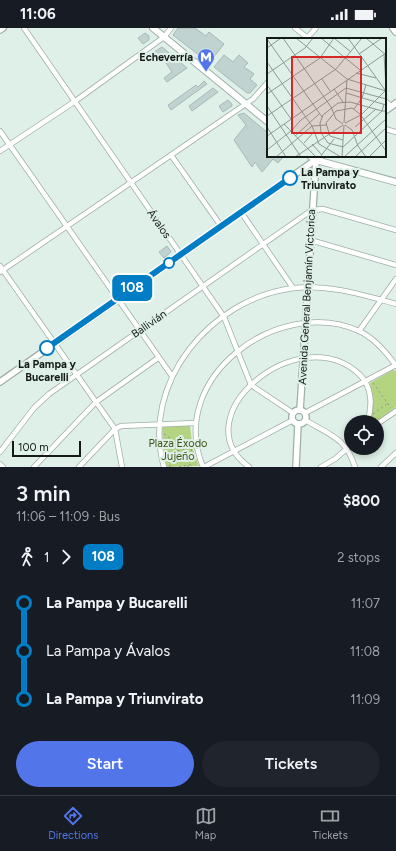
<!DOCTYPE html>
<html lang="en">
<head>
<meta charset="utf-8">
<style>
  :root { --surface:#171b24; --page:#20242c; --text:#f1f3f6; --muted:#9ea1a6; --line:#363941; --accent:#5276ea }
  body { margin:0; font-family:Figtree,sans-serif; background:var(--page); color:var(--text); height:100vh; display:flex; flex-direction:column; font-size:15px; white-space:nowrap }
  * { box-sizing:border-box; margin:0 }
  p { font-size:13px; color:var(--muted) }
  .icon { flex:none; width:22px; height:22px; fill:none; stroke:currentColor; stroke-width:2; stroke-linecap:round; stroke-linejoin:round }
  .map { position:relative; height:439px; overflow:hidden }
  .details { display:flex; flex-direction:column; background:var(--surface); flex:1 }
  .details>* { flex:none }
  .badge { padding:0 8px; border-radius:6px; font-size:14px; line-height:26px }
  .tools { position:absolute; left:344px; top:387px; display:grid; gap:8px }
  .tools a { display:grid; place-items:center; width:40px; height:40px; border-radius:50%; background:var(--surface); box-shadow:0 2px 6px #0003; font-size:20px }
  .scale { position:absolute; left:12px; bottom:10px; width:69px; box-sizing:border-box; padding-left:4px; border:2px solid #141a17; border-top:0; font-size:11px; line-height:14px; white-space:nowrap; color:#141a17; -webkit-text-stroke:3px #dff0e8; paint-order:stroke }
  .map>.badge { position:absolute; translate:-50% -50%; box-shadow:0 0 0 2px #fff }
  .legs { display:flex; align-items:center; gap:6px; height:44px; padding:0 16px; font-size:13px }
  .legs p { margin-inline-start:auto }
  .head { display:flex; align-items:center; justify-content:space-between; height:68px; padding:0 16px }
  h1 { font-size:22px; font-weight:600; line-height:30px }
  .primary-button { display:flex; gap:8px; margin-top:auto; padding:8px 16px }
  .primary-button a { flex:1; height:46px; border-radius:24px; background:var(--accent); color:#fff; font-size:16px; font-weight:600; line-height:46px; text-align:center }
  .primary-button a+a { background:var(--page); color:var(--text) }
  ul { padding:0 16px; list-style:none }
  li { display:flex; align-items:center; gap:14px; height:48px; font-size:15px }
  li i { display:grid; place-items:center; width:6px; height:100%; margin:0 5px; background:currentColor }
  li i::after { content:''; width:10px; height:10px; margin:-5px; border:3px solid; border-radius:50%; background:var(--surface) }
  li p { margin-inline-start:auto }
  li:first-child i { background:linear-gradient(#0000 50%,currentColor 0) }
  li:last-child i { background:linear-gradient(currentColor 50%,#0000 0) }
  .status { display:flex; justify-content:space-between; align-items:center; height:28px; padding:0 20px; background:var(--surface); direction:ltr }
  .status svg { height:11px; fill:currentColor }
  .tabs { display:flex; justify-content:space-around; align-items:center; height:56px; border-top:1px solid var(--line); background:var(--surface); font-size:11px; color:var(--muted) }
  .tabs a { display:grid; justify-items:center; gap:2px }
  .tabs .current { color:var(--accent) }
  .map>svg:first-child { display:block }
  .green { fill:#b4d482 }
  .building { fill:#c0d3d1; stroke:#a8bab7 }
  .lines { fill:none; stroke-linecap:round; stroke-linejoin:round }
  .minor-casing { stroke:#9fafa7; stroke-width:6 }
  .tertiary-casing { stroke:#9fafa7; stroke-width:8 }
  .secondary-casing { stroke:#9fafa7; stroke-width:8 }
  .path { stroke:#89958f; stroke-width:1; stroke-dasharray:2 3; stroke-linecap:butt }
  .minor { stroke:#fff; stroke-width:4.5 }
  .tertiary { stroke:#fff; stroke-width:5.5 }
  .secondary { stroke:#fff; stroke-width:6 }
  .line-1-casing { stroke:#fff; stroke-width:9 }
  .line-1 { stroke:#007dc5; stroke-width:6 }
  .stop-1-dot { fill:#fff; stroke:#007dc5; stroke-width:2 }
  .labels { text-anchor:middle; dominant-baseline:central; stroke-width:4; stroke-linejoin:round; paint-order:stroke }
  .poi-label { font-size:11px; font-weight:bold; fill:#141a17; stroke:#dff0e8; text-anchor:end }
  .stop-label { font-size:11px; font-weight:bold; fill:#141a17; stroke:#dff0e8; text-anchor:start }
  .street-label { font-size:11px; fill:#141a17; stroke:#dff0e8 }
  .park-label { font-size:11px; fill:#3e5215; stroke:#dff0e8 }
  .inset-road { fill:none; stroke:#8e9a94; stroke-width:1 }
  .view { fill:#d62828; fill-opacity:0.15; stroke:#d62828; stroke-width:2 }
  .inset-edge { fill:none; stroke:#141a17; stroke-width:2 }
</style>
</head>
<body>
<div class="status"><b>11:06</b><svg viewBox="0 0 49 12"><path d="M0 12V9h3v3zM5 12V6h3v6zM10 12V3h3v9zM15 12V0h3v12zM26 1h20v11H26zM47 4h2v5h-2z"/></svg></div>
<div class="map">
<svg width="396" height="439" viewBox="0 0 396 439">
  <rect width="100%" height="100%" fill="#dff0e8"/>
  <g class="green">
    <path d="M393 342 396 343V379L377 394H368L372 377 370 355Z"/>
    <path d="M162 398H190L193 422 199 438 167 439 164 427Z"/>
  </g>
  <g class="building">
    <path d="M178 0H195L206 8 209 4 224 16 209 35 173 7Z"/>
    <path d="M145 5 149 8V12L143 16 138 10Z"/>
    <path d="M162 19 187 40 167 54 164 50 172 44 164 32 159 28 154 31 151 26Z"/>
    <path d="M224 27 233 34 239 27 248 35 244 39 254 46 250 51 257 57 250 65H247L214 39Z"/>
    <path d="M204 53 207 56 171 82 168 77 196 57 198 59Z"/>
    <path d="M213 60 218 64 192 83 189 78Z"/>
    <path d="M228 72 232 76V78L223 84 219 78Z"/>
    <path d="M244 85 268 105V128H284L278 135 273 131 262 144 255 134 252 139 234 112 246 97 238 87Z"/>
    <path d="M167 218 171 224 164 230 159 224Z"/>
  </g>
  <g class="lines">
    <g class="minor-casing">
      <g id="minor">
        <path d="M24 0 224 289 251 357 293 385"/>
        <path d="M295 0 309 11"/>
        <path d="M306 11 316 0"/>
        <path d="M385 73 391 78"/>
        <path d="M385 101 396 104"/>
        <path d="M0 103 172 348"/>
        <path d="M0 123 74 74 164 9 171 0"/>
        <path d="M171 127 221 198"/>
        <path d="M241 184 293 260"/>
        <path d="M310 212 396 237"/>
        <path d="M0 238 115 401 122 439"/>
        <path d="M0 244 253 71 268 54"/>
        <path d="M359 303 396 251"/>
        <path d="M305 385 396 337"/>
        <path d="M305 392C330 407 346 410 355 439"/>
        <path d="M377 396 396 383"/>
        <path d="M0 424 34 380 49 366 312 182 323 181 396 202"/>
        <path d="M0 436 3 439"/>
        <path d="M34 439 96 374 158 330"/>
        <path d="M79 439 115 401 121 398 195 395"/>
        <path d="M164 439C140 355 211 270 294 260 329 256 363 267 396 276"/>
        <path d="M203 439C166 350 278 267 359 303 374 310 387 325 396 338"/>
        <path d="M204 439 293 392"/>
        <path d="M249 439C181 389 298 290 359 346 372 358 373 378 367 394"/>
        <path d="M321 439 335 431 351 417"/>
        <path d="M381 439 396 425"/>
      </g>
    </g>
    <g class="tertiary-casing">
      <g id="tertiary">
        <path d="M0 2 3 0"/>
        <path d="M385 83 396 75"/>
        <path d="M0 354 321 128"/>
        <path d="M300 382 316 132"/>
        <circle cx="299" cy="389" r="7"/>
        <path d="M296 439 298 396"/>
      </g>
    </g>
    <g class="secondary-casing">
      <g id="secondary">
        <path d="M153 0 268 94"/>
        <path d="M393 0 396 4"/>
        <path d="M310 128 316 132 396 154"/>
      </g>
    </g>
    <g class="path">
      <path d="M373 355 391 380"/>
      <path d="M373 386 387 376"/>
      <path d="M164 406 177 415 193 417"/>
      <path d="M179 414V410"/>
      <path d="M170 439 167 425 191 420 194 436"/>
      <path d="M179 439 194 436"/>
      <path d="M187 439 192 437"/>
    </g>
    <use href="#minor" class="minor"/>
    <use href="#tertiary" class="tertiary"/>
    <use href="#secondary" class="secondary"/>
  </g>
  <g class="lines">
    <g class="line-1-casing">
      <path id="line-1" d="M47 320 290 150"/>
    </g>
    <use href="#line-1" class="line-1"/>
  </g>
  <defs>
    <g id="metro-pin" transform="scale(0.9)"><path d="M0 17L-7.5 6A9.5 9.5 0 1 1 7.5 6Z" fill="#5276ea" stroke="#dff0e8"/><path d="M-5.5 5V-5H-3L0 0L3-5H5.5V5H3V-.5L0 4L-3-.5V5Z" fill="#fff"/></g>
  </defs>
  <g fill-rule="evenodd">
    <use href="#metro-pin" x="206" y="29"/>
  </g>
  <g class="stop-1-dot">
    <circle cx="290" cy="150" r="7"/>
    <circle cx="169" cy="235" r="5"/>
    <circle cx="47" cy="320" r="7"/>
  </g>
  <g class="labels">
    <g class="poi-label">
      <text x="193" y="29">Echeverría</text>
    </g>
    <g class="stop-label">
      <text x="301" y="144">La Pampa y<tspan x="301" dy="13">Triunvirato</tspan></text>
      <text x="47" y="336" text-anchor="middle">La Pampa y<tspan x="47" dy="13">Bucarelli</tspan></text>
    </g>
    <g class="street-label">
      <text transform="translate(159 196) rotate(55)">Ávalos</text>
      <text transform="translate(307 269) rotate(-87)">Avenida General Benjamín Victorica</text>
      <text transform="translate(149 296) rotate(-35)">Ballivián</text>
    </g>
    <g class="park-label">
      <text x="178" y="415">Plaza Éxodo<tspan x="178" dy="13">Jujeño</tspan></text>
    </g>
  </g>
  <g transform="translate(267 10)">
    <rect width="119" height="119" fill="#dff0e8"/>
    <path class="inset-road" d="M16 0 64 69 69 81 76 86M29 0 80 41 119 53M54 0 93 32M67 0 84 14M81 0 118 52M99 0 119 17M0 1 55 79M0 10 14 0M92 16 115 0M117 16 119 49M0 24 45 88 52 106 74 119M89 35 109 40M0 36 38 10 46 0M55 41 63 53M0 47 24 81M79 50 119 61M67 51 76 64M79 55 119 67M0 56 53 20 67 0M117 66 115 73 76 109 61 105 54 95 53 85 56 77 71 65 83 64 115 73H119M0 68 34 119M87 71 95 60 99 47M0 78 69 31 95 0M77 85 80 42M78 85 94 77 118 53M17 86 49 119M78 87 85 92 91 108 99 119M0 89 19 119M88 89 109 71M0 98 119 15M28 98 52 76M76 102 63 98 59 85 69 73 85 70 93 76 119 113M37 105 46 95M45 106 55 117M0 112 24 93 34 82 79 50M9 119 45 88 59 87M28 119 76 87M53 119 67 101M75 119 77 87M77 119 119 81M88 119 119 90M102 119 119 102"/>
    <path class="view" d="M25 19H94V95H25Z"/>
    <rect width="119" height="119" class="inset-edge"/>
  </g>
</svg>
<div class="tools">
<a><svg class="icon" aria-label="locate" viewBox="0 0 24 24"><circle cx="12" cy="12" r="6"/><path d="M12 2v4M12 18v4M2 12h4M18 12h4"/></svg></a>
</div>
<div class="scale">100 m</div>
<b class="badge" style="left:132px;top:260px;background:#007dc5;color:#fff">108</b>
</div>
<section class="details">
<div class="head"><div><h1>3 min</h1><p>11:06 – 11:09 · Bus</p></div><b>$800</b></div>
<div class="legs"><svg class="icon" aria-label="walk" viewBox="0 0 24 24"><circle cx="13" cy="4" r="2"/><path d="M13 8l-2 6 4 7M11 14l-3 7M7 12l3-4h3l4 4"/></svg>1<svg class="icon" aria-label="forward" viewBox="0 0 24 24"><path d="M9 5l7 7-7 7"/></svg><b class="badge" style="background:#007dc5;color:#fff">108</b><p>2 stops</p></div>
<ul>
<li><i style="color:#007dc5"></i><b>La Pampa y Bucarelli</b><p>11:07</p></li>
<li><i style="color:#007dc5"></i><span>La Pampa y Ávalos</span><p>11:08</p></li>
<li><i style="color:#007dc5"></i><b>La Pampa y Triunvirato</b><p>11:09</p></li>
</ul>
<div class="primary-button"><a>Start</a><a>Tickets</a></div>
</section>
<nav class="tabs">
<a class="current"><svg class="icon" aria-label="directions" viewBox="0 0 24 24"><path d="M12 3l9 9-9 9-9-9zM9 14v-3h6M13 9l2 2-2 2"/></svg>Directions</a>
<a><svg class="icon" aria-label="map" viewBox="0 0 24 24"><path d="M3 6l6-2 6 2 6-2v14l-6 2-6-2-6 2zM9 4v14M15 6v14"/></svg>Map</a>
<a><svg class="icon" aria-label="tickets" viewBox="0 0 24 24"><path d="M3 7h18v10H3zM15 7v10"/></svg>Tickets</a>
</nav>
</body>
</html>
